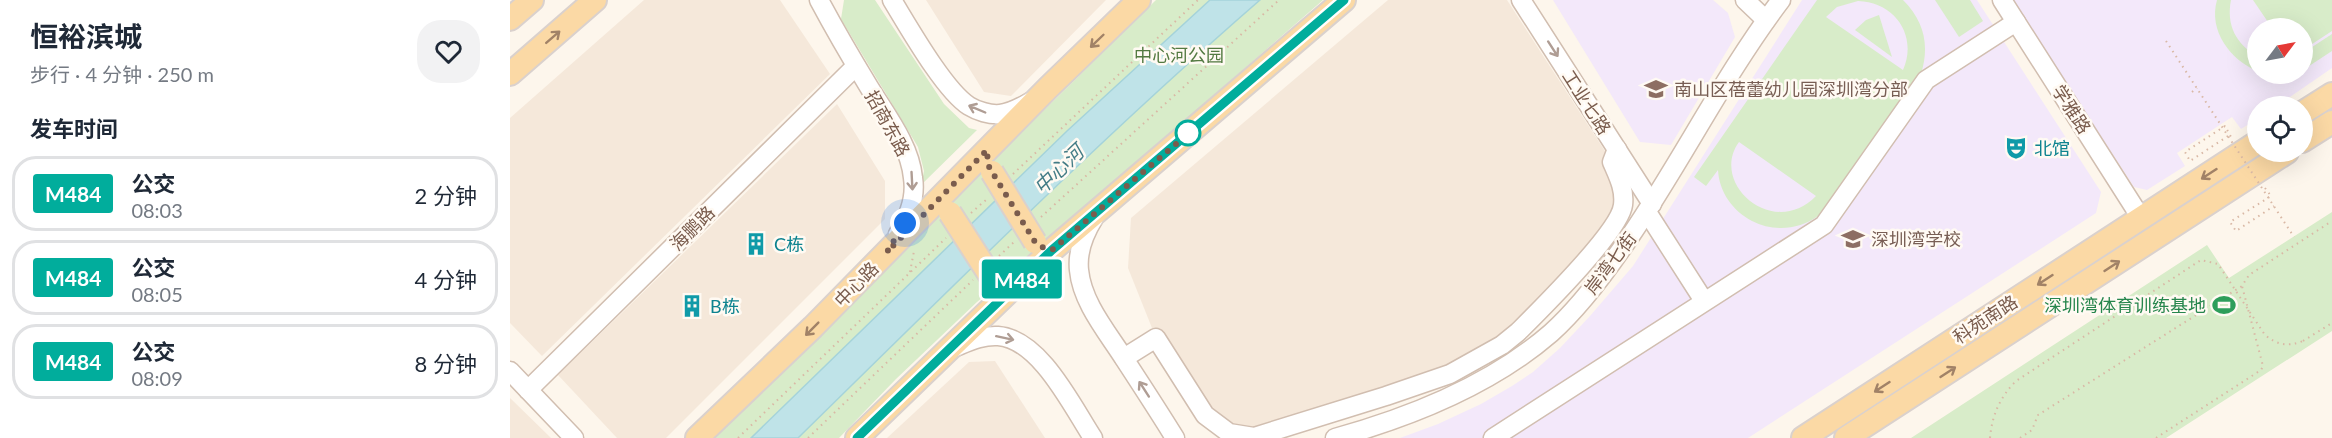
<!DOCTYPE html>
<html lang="zh">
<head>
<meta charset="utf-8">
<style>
  :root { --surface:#fff; --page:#f2f2f3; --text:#1f2937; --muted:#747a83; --line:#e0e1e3 }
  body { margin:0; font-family:Lato,"Noto Sans SC",sans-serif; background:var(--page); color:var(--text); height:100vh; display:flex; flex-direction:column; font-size:22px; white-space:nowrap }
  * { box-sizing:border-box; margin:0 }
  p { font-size:20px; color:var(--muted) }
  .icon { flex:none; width:33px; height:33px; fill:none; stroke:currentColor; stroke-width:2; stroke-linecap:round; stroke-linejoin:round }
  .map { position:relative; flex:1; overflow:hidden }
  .sheet { display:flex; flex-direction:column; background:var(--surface); width:510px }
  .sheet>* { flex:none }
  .badge { padding:0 12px; border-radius:4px; font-size:21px; line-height:39px }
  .needle { width:39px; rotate:58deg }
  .tools { position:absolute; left:1737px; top:18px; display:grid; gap:12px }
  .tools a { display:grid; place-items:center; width:66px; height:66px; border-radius:50%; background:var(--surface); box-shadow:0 6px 24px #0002; font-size:30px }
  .you { position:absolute; width:30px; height:30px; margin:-15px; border:4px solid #fff; border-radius:50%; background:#1a73e8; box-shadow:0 0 0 9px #1a73e833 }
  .map>.badge { position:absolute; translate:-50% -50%; box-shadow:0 0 0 3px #fff }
  h2 { padding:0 30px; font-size:22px; line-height:54px }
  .round { display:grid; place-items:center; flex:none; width:63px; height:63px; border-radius:24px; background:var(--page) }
  .summary { display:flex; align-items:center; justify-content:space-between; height:102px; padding:0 30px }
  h1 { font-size:28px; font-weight:700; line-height:45px }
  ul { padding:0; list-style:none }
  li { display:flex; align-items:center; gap:18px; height:75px; margin:0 12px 9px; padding:0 18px; border:3px solid var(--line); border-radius:24px }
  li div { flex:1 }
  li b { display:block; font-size:22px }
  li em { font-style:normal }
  li .badge { min-width:66px; font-weight:700; text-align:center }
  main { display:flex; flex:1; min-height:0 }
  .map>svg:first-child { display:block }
  .residential { fill:#f5e8da }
  .education { fill:#f3e8fa; fill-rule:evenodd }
  .green { fill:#d8ecc9; fill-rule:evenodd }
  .water { fill:#bfe3e8; stroke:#a5d3da; stroke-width:1.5 }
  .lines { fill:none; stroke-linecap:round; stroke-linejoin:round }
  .minor-casing { stroke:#d1beb0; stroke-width:21 }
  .major-casing { stroke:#dad1cd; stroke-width:26 }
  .path { stroke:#d9b8a5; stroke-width:2; stroke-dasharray:1.5 4.5; stroke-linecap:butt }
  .minor { stroke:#fff; stroke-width:18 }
  .major { stroke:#fbd9a5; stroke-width:22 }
  .major-bridge-casing { stroke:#dad1cd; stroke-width:26; stroke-linecap:butt }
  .path-bridge { stroke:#d9b8a5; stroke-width:2; stroke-dasharray:1.5 4.5; stroke-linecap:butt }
  .major-bridge { stroke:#fbd9a5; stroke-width:22 }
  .oneway { stroke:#a18267 }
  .oneway2 { stroke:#af9d94 }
  .line-casing { stroke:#fff; stroke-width:14 }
  .line { stroke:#01ad9c; stroke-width:9 }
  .walk { stroke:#7a5c4d; stroke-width:6; stroke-dasharray:0 10.8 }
  .stop-dot { fill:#fff; stroke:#01ad9c; stroke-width:3 }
  .labels { text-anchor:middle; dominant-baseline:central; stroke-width:5; stroke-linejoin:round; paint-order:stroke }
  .park-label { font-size:18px; fill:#537a41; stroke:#fffaf3 }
  .education-label { font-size:18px; fill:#785e54; stroke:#fffaf3; text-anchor:start }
  .street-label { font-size:18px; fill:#7a5c4d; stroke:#fffaf3 }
  .culture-label { font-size:18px; fill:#0d838f; stroke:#fffaf3; text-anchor:start }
  .leisure-label { font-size:18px; fill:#27864d; stroke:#fffaf3; text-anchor:end }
  .water-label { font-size:20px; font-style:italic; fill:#437c86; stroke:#fffaf3 }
</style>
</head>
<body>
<main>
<section class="sheet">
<div class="summary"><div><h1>恒裕滨城</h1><p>步行 · 4 分钟 · 250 m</p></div><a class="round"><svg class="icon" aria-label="heart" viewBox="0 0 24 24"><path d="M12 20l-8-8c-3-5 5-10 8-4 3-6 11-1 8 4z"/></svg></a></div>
<h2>发车时间</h2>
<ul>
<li><span class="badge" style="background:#01ad9c;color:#fff">M484</span><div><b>公交</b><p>08:03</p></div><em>2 分钟</em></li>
<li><span class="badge" style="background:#01ad9c;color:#fff">M484</span><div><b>公交</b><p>08:05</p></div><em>4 分钟</em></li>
<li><span class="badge" style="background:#01ad9c;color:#fff">M484</span><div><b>公交</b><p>08:09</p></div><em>8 分钟</em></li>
</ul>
</section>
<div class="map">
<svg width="1822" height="438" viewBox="0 0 1822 438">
  <rect width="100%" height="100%" fill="#fdf6ec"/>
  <g class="residential">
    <path d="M134 0H270L320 74 32 356 0 323V118Z"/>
    <path d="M416 0H596L501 96 474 92Z"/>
    <path d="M878 0H997L1102 162 1113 208 1047 292 940 374 744 437 719 433 646 338 618 268 621 218Z"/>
    <path d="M327 104 375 181V219L156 438H107L48 375Z"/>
    <path d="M485 361 535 438H377L459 362Z"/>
    <path d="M0 398 41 438H0Z"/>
  </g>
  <g class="education">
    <path d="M1043 0H1203L1218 13 1225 37 1161 145 1130 142Z"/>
    <path d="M1292 0H1467L1591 192 1586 213 1238 438H890L928 424 971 404 1002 386 1023 372 1050 348 1080 316 1123 266Z"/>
    <path d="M1502 0H1822V68L1767 106H1748L1747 119 1731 129 1722 117 1667 153 1675 166 1637 190 1624 187ZM1748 28H1792V74H1748Z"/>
  </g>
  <g class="green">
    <path d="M334 0H365L434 104 459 128 467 130 411 185 414 171 408 147 331 19Z"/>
    <path d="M646 0H813L467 302 386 379 329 438H201Z"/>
    <path d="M1307 0H1393C1414 21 1420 45 1411 74 1387 108 1363 142 1339 176 1330 189 1321 207 1308 216 1289 230 1263 232 1242 221 1223 211 1209 192 1208 170L1196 186 1184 177ZM1348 1C1385 2 1408 36 1393 70L1316 17 1327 7ZM1229 142 1306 196C1263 240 1199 183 1229 142Z"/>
    <path d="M1425 0H1460L1473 21 1449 37Z"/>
    <path d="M1707 0H1721C1716 25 1726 44 1747 56V71C1721 60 1698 31 1707 0Z"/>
    <path d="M1743 0H1822V31L1793 50 1792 28H1762Z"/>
    <path d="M1369 15 1382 57 1345 30 1356 20Z"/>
    <path d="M1822 34V51L1793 70V53Z"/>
    <path d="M1822 212V331L1656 438H1401L1697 245 1719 278Z"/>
  </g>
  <path class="water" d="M700 0H750C590 139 440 289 288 438H241L557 131Z"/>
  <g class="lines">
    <g class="minor-casing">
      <g id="minor">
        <path d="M309 0C325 30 342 59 359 87 376 115 400 145 403 178 406 197 398 218 388 234"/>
        <path d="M382 0C398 26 434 90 459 106 467 111 480 115 490 114 501 113 511 107 520 102"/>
        <path d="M1011 0 1142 204"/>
        <path d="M1235 0 1256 20"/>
        <path d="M1492 0 1631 218"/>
        <path d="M1137 212 1194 301"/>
        <path d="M584 218C574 234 567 251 569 270 572 303 598 333 615 360 632 386 649 412 665 438"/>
        <path d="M443 348C458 342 472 335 488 336 530 339 562 406 583 438"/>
        <path d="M614 358 646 338 695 415 719 433 744 437 876 396 940 374 992 345 1008 332C1030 310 1110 231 1113 205 1115 189 1108 176 1102 162L1107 149"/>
        <path d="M0 371 64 438"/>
        <path d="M18 390 346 66"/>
        <path d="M825 438C901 417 981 385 1041 333 1071 306 1096 272 1119 238 1172 161 1214 75 1271 0"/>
        <path d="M983 438 1314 225 1416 80 1506 22"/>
      </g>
    </g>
    <g class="major-casing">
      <g id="major">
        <path d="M0 19 22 0"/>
        <path d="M0 74 85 0"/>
        <path d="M1792 113 1822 94"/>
        <path d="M1792 141 1822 122"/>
        <path d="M187 438 303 327 538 88 629 0"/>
        <path d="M347 438 542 250 834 0"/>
        <path d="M1293 438 1748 142"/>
        <path d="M1336 438 1777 152"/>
      </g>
    </g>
    <g class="path">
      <path d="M1682 92 1687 88"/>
      <path d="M1718 136 1680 161 1675 152 1715 126 1721 137"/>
      <path d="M503 174 688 0"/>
      <path d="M1755 188 1761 196 1720 222 1726 231 1764 206"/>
      <path d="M461 213 477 199"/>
      <path d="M531 217 769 0"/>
      <path d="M489 256 505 241"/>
      <path d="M400 272 404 251"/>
      <path d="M1793 341 1822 323"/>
      <path d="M228 438 436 238"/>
      <path d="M298 438 463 280"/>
      <path d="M1510 438 1522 430 1528 415 1732 286 1739 275 1822 221"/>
      <path d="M1646 438 1751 370 1753 366 1732 286"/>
    </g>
    <use href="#minor" class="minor"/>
    <use href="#major" class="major"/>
    <g class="major-bridge-casing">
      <g id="major-bridge">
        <path d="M482 172 525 242"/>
        <path d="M440 213 483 280"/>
      </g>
    </g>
    <g class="path-bridge">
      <path d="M1656 41 1784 237"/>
      <path d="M1480 438C1482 415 1490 397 1506 381L1691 260 1708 264 1755 335C1767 345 1778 347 1793 341"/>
    </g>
    <use href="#major-bridge" class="major-bridge"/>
  </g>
  <defs><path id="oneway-shaft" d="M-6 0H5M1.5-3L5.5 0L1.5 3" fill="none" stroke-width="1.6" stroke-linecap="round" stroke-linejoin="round" transform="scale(1.5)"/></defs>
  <g class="oneway">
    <use href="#oneway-shaft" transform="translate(43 37) rotate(-41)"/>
    <use href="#oneway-shaft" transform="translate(587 41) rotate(136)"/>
    <use href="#oneway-shaft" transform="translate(1699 174) rotate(147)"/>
    <use href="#oneway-shaft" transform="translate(1602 266) rotate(-33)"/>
    <use href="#oneway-shaft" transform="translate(1535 280) rotate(147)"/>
    <use href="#oneway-shaft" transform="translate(302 329) rotate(135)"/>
    <use href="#oneway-shaft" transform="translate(1438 372) rotate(-33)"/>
    <use href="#oneway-shaft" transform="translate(1372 387) rotate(147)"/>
  </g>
  <g class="oneway2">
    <use href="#oneway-shaft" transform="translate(1043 49) rotate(57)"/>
    <use href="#oneway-shaft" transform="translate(467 109) rotate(-157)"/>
    <use href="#oneway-shaft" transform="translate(402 181) rotate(87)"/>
    <use href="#oneway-shaft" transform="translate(495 338) rotate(12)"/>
    <use href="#oneway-shaft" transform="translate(634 389) rotate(-123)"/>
  </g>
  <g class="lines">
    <g class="line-casing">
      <path id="line" d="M347 438 542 250 834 0"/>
    </g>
    <use href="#line" class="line"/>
    <path class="walk" d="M395 223 377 252 477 150 478 165 482 172 525 242 532 247 542 250 680 132 678 133"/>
  </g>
  <defs>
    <g id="school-bare" transform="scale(1.8)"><path d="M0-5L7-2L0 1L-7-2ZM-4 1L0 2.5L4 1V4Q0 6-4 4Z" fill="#8d6e63" stroke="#fffaf3" stroke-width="2.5" paint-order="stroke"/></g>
    <g id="theatre-bare" transform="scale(1.8)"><path d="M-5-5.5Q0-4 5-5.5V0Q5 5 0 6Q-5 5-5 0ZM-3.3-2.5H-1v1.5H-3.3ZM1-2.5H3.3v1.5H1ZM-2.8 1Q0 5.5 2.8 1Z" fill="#0f9aa8" stroke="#fffaf3" stroke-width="2.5" paint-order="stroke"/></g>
    <g id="building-bare" transform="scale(1.8)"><path d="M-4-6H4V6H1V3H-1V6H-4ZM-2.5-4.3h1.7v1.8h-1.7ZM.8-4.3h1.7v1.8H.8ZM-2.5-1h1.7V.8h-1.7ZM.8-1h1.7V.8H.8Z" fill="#0f9aa8" stroke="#fffaf3" stroke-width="2.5" paint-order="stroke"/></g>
    <g id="stadium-bare" transform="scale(1.8)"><path d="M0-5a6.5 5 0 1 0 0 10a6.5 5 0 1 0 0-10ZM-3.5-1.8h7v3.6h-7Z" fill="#2e9e5b" stroke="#fffaf3" stroke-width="2.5" paint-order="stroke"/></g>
  </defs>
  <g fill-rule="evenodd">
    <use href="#school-bare" x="1146" y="89"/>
    <use href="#theatre-bare" x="1506" y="148"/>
    <use href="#school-bare" x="1343" y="239"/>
    <use href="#building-bare" x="246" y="244"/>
    <use href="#stadium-bare" x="1714" y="305"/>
    <use href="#building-bare" x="182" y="306"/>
  </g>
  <circle class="stop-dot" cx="678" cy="133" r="12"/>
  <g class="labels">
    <g class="park-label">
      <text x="669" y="55">中心河公园</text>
    </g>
    <g class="education-label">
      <text x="1164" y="89">南山区蓓蕾幼儿园深圳湾分部</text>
      <text x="1361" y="239">深圳湾学校</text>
    </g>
    <g class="street-label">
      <text transform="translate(1077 102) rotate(57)">工业七路</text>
      <text transform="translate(1562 109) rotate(57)">学雅路</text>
      <text transform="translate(378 123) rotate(61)">招商东路</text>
      <text transform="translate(182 228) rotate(-45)">海鹏路</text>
      <text transform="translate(1100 263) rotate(-53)">岸湾七街</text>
      <text transform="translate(346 284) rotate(-46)">中心路</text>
      <text transform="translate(1475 319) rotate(-33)">科苑南路</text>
    </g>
    <g class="culture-label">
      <text x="1524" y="148">北馆</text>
      <text x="264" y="244">C栋</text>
      <text x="200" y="306">B栋</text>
    </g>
    <g class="leisure-label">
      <text x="1696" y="305">深圳湾体育训练基地</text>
    </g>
    <g class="water-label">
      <text transform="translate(548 169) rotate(-44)">中心河</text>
    </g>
  </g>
</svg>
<div class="tools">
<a><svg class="needle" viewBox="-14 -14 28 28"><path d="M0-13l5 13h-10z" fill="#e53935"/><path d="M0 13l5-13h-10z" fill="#747a83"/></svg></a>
<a><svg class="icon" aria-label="locate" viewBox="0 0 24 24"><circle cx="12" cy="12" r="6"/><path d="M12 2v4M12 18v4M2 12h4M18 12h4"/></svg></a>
</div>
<div class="you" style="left:395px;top:223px"></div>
<b class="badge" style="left:512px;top:279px;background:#01ad9c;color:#fff">M484</b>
</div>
</main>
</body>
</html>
